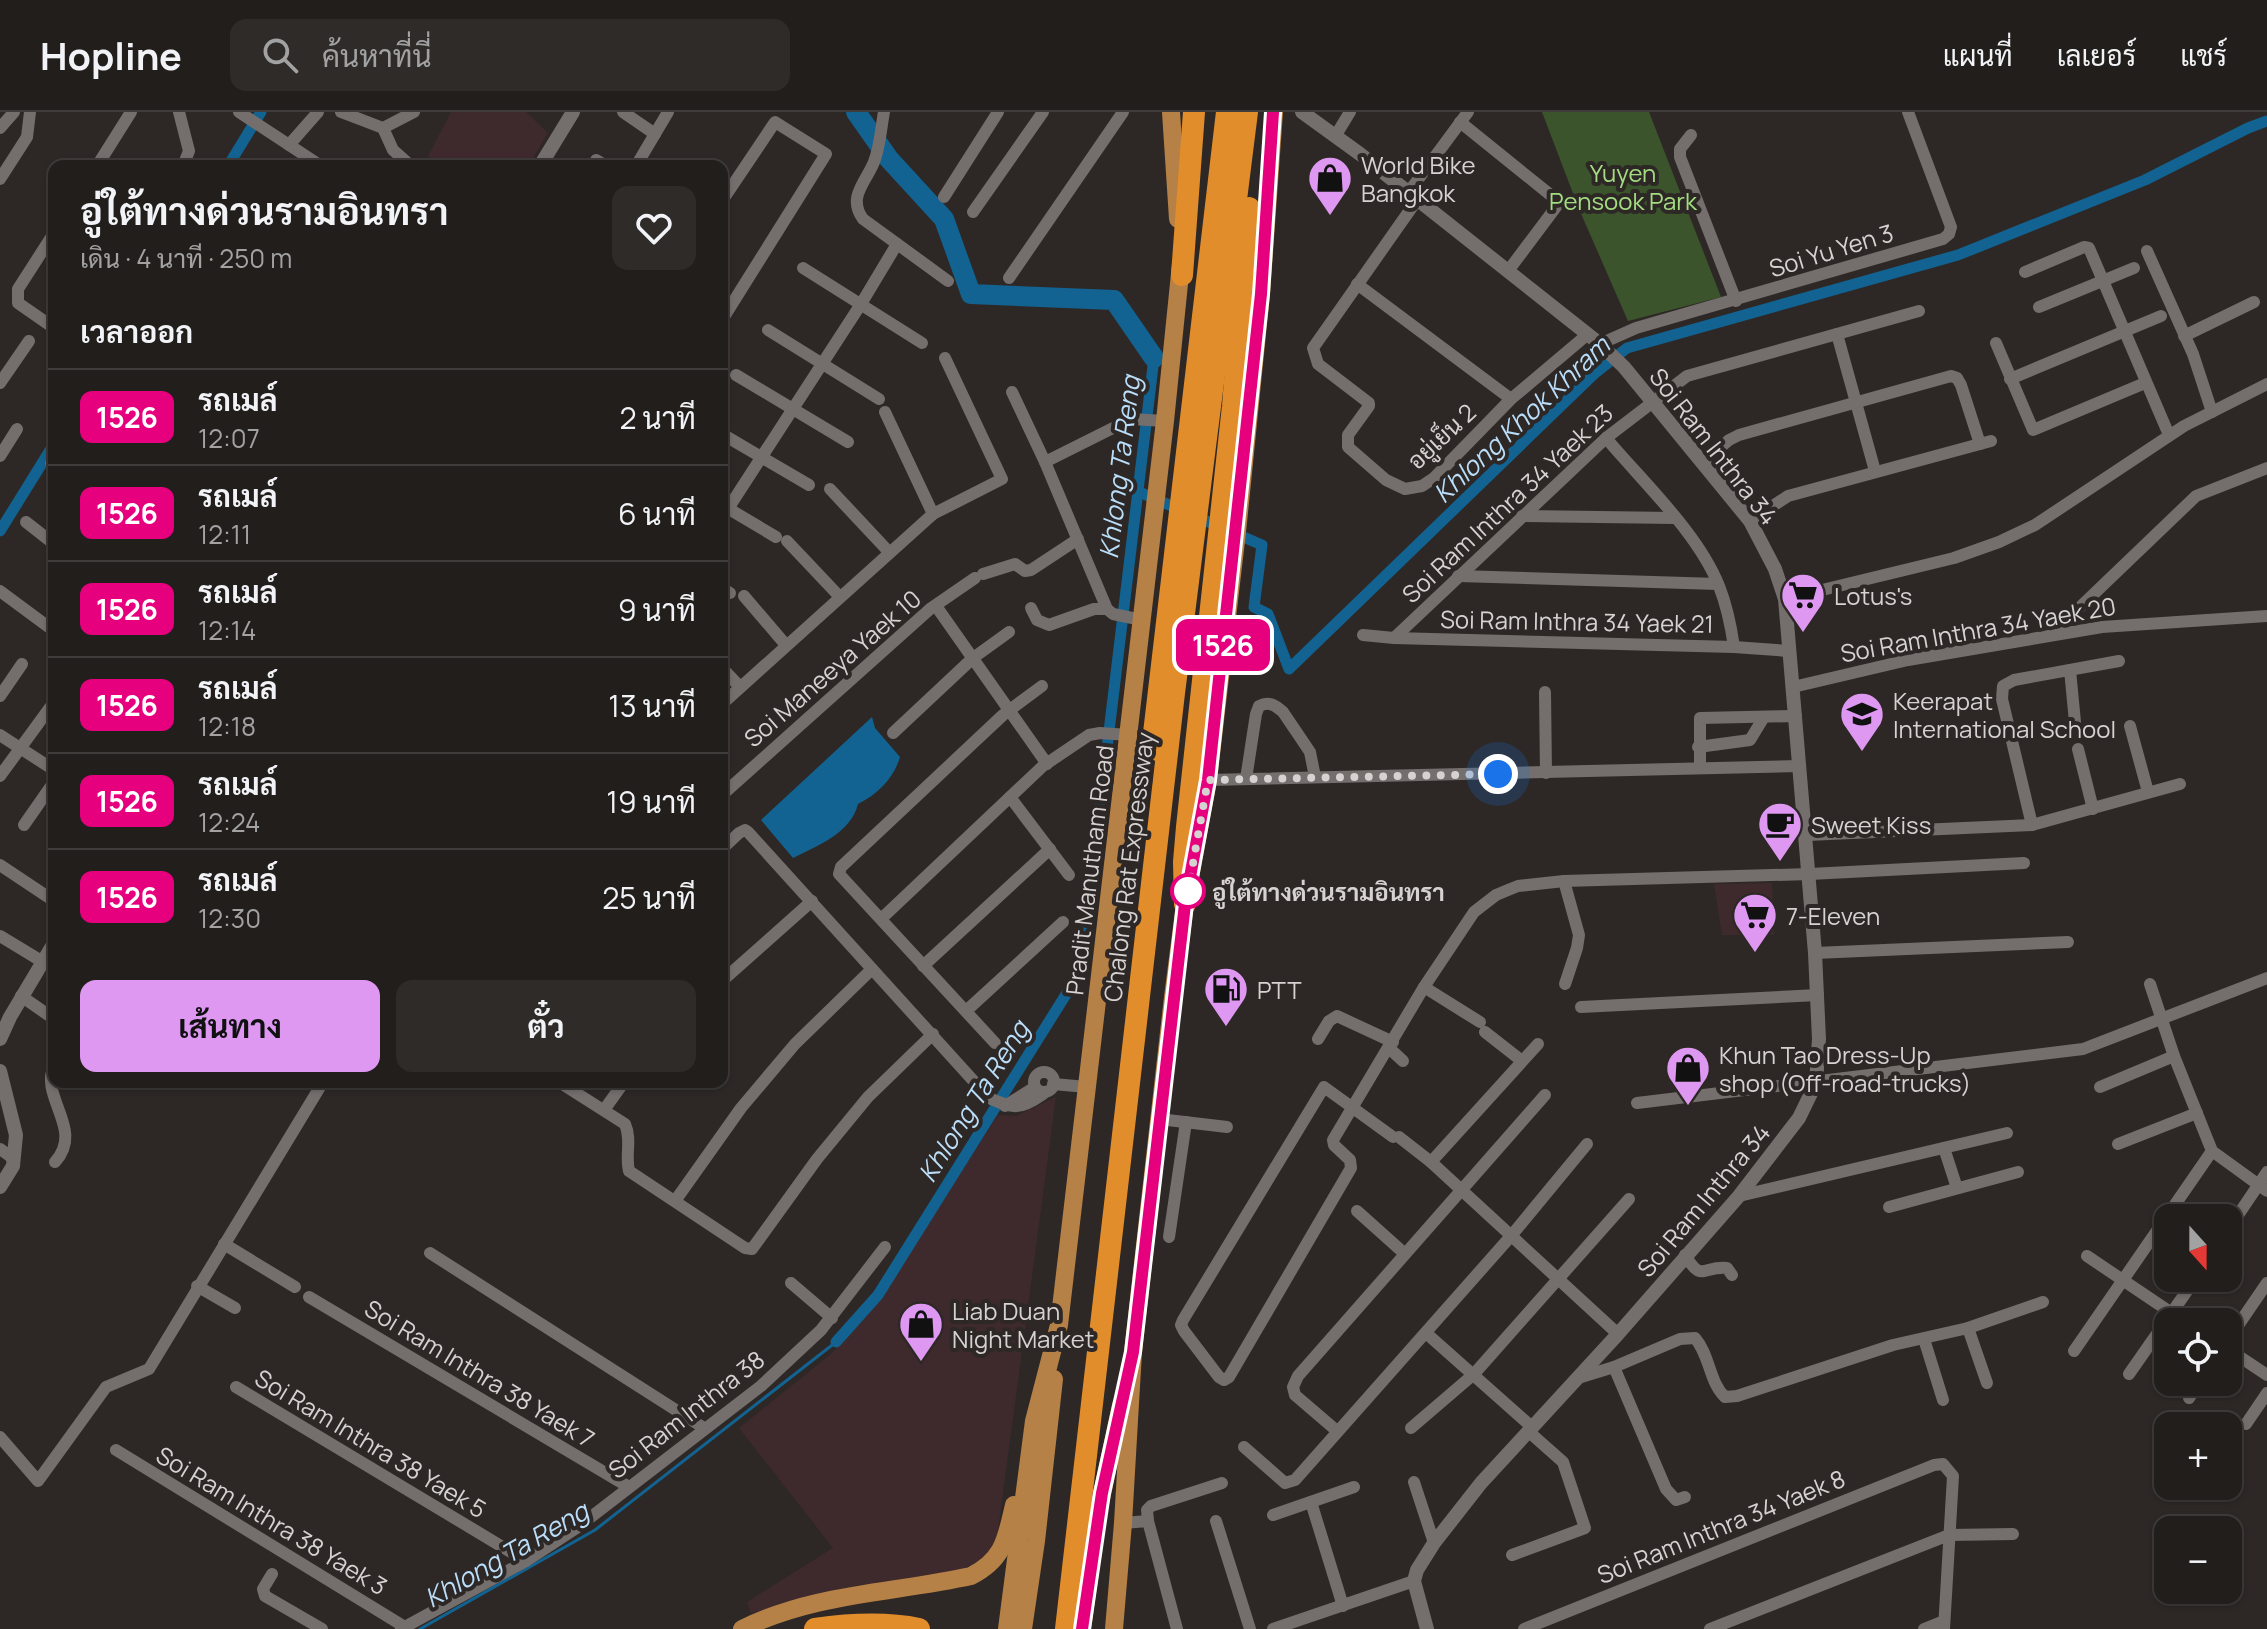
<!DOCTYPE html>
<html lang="th">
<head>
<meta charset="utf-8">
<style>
  :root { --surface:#221e1c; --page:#2e2b29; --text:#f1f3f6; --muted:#a2a2a3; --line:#3f3c3b; --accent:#de98f2 }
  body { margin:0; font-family:Manrope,Sarabun,sans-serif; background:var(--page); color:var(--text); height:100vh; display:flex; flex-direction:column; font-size:30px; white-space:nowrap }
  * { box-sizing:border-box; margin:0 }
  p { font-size:26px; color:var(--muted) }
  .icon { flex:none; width:44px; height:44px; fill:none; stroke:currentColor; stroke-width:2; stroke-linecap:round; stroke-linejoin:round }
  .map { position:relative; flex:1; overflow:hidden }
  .panel { position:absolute; left:48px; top:48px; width:680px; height:928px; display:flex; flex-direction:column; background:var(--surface); border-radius:16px; box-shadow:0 2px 6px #0004,0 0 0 2px var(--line) }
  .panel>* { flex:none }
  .badge { padding:0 16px; border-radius:12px; font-size:28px; line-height:52px }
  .needle { width:52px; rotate:159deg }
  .controls { position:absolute; left:2154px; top:1092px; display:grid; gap:16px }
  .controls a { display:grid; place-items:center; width:88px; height:88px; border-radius:16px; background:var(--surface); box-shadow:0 2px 6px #0004,0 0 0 2px var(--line); font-size:40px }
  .you { position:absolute; width:40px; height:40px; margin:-20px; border:6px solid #fff; border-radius:50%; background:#1a73e8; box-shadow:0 0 0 12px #1a73e833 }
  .map>.badge { position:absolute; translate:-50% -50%; box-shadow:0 0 0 4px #fff }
  h2 { padding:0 32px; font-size:30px; line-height:72px }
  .round { display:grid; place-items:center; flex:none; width:84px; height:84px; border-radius:16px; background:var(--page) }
  .overview { display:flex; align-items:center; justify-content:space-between; height:136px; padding:0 32px }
  h1 { font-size:38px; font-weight:700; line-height:60px }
  .cta { display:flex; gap:16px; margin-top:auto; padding:16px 32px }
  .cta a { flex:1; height:92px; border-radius:16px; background:var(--accent); color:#111; font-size:32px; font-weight:700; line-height:92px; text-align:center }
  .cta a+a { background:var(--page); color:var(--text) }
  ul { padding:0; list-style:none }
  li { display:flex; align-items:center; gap:24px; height:96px; padding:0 32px; border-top:2px solid var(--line) }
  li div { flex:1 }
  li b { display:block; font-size:30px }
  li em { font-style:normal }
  li .badge { min-width:88px; font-weight:700; text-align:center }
  header { display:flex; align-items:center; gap:48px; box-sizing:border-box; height:112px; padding:0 40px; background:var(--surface); border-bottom:2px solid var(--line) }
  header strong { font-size:38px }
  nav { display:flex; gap:44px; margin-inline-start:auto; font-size:28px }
  .search { width:560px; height:72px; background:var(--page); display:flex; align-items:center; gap:20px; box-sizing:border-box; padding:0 28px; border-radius:16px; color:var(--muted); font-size:30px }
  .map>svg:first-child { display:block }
  .commercial { fill:#3e2a2c }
  .green { fill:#3b542c }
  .water { fill:#126391 }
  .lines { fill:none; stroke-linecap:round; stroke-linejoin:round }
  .stream { stroke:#126391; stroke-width:3 }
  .canal { stroke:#126391; stroke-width:11 }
  .river { stroke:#126391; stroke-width:20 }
  .minor { stroke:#746e6c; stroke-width:12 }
  .tertiary { stroke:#746e6c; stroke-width:14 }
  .primary { stroke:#b68146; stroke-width:18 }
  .motorway { stroke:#e28d2c; stroke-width:22 }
  .line-casing { stroke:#fff; stroke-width:18 }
  .line { stroke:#e6007e; stroke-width:12 }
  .walk { stroke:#d6d2d1; stroke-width:8; stroke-dasharray:0 14.4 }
  .stop-dot { fill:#fff; stroke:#e6007e; stroke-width:4 }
  .labels { text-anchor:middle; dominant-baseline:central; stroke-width:8; stroke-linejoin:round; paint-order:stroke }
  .poi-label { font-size:24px; fill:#d6d2d1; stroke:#2d2826; text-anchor:start }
  .park-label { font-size:24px; fill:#a3dc81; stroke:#2d2826 }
  .street-label { font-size:24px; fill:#d6d2d1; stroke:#2d2826 }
  .stop-label { font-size:24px; font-weight:bold; fill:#d6d2d1; stroke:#2d2826; text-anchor:start }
  .water-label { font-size:26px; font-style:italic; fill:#badef9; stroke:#2d2826 }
</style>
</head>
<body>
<header>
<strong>Hopline</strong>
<div class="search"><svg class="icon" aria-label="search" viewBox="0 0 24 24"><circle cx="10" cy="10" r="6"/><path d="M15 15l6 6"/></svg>ค้นหาที่นี่</div>
<nav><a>แผนที่</a><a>เลเยอร์</a><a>แชร์</a></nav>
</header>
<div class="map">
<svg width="2267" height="1517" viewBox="0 0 2267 1517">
  <rect width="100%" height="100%" fill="#2d2826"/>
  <g class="commercial">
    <path d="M451 0H526L548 21 528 54H443L428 44Z"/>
    <path d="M1772 771 1774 823H1722L1714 772Z"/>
    <path d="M1056 985 996 1433 987 1448 971 1457 820 1482 751 1501 747 1490 833 1436 739 1316 831 1242 880 1189 914 1132 998 1003 1016 1004Z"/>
  </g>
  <path class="green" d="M1542 0H1649L1721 185 1628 209 1579 97Z"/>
  <path class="water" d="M872 605 875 616 900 645C894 666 878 682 858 692 851 721 817 734 793 746L761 708Z"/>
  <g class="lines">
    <path class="stream" d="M420 1517 595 1418 836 1230"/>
    <g class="canal">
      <path d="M228 54 261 0"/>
      <path d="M1137 379 1262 433 1254 495 1268 502 1289 557 1594 262 1627 236 1958 143 2145 68 2248 16 2267 9"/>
      <path d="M0 419 54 332"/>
      <path d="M836 1230 878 1183 1080 860 1154 246"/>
    </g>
    <path class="river" d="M856 0 889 47 944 107 971 182 1114 188 1154 246"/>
    <g class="minor">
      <path d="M179 0 189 39 183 54"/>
      <path d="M239 0 321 54"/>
      <path d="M341 0 383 16 414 0"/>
      <path d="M623 0 655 22"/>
      <path d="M884 0C881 16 880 35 874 50 866 70 847 85 863 107L948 169"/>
      <path d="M1460 10 1553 85 1556 91V95L1508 159"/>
      <path d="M0 16 14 0"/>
      <path d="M383 16 393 38 411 54"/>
      <path d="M1336 23 1350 0"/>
      <path d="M1691 23 1680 37V45L1736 189"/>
      <path d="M289 33 318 0"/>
      <path d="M596 48 606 54"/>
      <path d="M97 54 131 0"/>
      <path d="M636 54 668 0"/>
      <path d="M0 67 27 25 30 0"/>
      <path d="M1408 81 1468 0"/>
      <path d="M944 85 998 0"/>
      <path d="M1417 88 1313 236 1318 252 1369 291V294L1348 323V335L1386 368 1405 377 1422 374 1434 366 1511 287 1588 222"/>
      <path d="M722 89 775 10 826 42 722 208"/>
      <path d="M973 100 1043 0"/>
      <path d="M54 121 18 177V191L54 216"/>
      <path d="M2147 139 2193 242 2212 300"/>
      <path d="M803 156 922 231"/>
      <path d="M2025 160 2084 135 2089 136 2169 323"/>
      <path d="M1009 166 1123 0"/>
      <path d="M1357 172 1511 287"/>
      <path d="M2039 195 2134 156"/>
      <path d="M768 218 879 287"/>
      <path d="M1837 222 1875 359"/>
      <path d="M2184 224 2254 190"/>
      <path d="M1996 231 2033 318 2145 271"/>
      <path d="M1600 232 1636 216 1943 127 1949 122 1951 115 1908 0"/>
      <path d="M736 263 848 330"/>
      <path d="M2010 267 2161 204"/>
      <path d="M0 271 29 229"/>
      <path d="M1012 280 1045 350 1107 497 1113 502 1142 508"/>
      <path d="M885 300 933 402"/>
      <path d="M722 322 809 373"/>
      <path d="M1606 326C1643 370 1698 421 1719 474 1727 494 1731 514 1734 535"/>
      <path d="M0 344 17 317"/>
      <path d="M1045 350 1131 307 1165 309"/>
      <path d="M1703 350 1729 328 1739 323 1951 264 1957 266 1961 273 1980 332"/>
      <path d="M51 351 54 346"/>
      <path d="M830 377 889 440"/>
      <path d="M724 394 776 425"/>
      <path d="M1522 404 1674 406"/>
      <path d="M722 406 861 192 897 132"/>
      <path d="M1750 409 1788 384 1991 329"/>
      <path d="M26 410 54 432"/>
      <path d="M787 429 839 484"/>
      <path d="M983 462 1015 452 1025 459 1031 458 1078 427"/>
      <path d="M1458 464 1718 472"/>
      <path d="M722 476 730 481"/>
      <path d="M0 479 54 519"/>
      <path d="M744 484 785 532"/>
      <path d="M1785 487 1954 446 1999 430 2035 413 2184 314 2267 272"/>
      <path d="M936 494 1047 652"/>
      <path d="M1031 496 1037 508 1049 513 1094 497H1107"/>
      <path d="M2052 522 2196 384 2267 356"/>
      <path d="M1363 523 1394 526 1734 535 1789 539"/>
      <path d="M1394 526 1606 326 1687 264 1919 199"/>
      <path d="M722 556 740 575"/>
      <path d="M2070 558 2075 610"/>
      <path d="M1793 575 1908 548 2102 515 2267 504"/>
      <path d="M1545 580 1546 661"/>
      <path d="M0 584 22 552"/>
      <path d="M722 592 933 402 1002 367 945 246"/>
      <path d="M2130 614 2148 680"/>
      <path d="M893 621 973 546 1009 520"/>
      <path d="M0 623 54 658"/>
      <path d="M1698 635 1750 628 1764 605"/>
      <path d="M2078 637 2093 697"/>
      <path d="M1700 655V606L1796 604"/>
      <path d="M0 664 54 590"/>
      <path d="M1246 667 1256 602 1259 594C1269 589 1275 593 1283 600L1310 640 1315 665"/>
      <path d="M1208 668 1800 654"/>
      <path d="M722 683 930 497 975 466"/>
      <path d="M1010 685 1069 763"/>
      <path d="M24 713 54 670"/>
      <path d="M2032 713 2002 587 2003 574 2014 568 2119 549"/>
      <path d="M1807 723 2032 713 2180 672"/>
      <path d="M722 737 739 721 745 718 748 720 989 986C1014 997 1020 998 1043 982"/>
      <path d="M0 753 54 789"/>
      <path d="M1564 769 1579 823 1577 836 1565 872"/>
      <path d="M881 807 1043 654 1089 623 1100 621 1129 623"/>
      <path d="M0 824 43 850"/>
      <path d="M1815 841 2068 830"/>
      <path d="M923 854 1050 737"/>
      <path d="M722 869 812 789"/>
      <path d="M2150 872 2174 944 2212 1039 2267 1079"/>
      <path d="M1424 875 1480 910"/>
      <path d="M21 884 54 907"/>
      <path d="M1581 895 1818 883"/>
      <path d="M966 899 1063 810"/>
      <path d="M1485 920 1522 949"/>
      <path d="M1318 927 1329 909 1337 904 1393 930"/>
      <path d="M995 931 839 762 841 755 1003 603 1042 574"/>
      <path d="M1389 936 1403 949"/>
      <path d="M54 953C39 986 85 1017 55 1050"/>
      <circle cx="1044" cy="970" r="10"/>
      <path d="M559 970 625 1012C632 1028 625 1043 629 1059L745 1136 752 1137 817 1047 868 985 933 922"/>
      <path d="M1053 972 1087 975"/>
      <path d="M2100 975 2174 944"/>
      <path d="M1637 991 2083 937 2267 866"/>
      <path d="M1005 994 1035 975"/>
      <path d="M604 998 624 970"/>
      <path d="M1159 1007 1227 1015"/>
      <path d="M1393 1025 1324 975 1183 1208 1181 1213 1184 1219 1219 1265 1224 1268 1229 1265 1351 1056 1350 1048 1334 1033 1333 1028 1424 875 1474 800 1496 783 1508 778 1518 774 1564 769 1810 762 2024 751"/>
      <path d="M1399 1025 1431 1050 1618 1222"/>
      <path d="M2118 1032 2197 1001"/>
      <path d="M1944 1036 1957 1076"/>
      <path d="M0 1037 14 1047"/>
      <path d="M1431 1050 1538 932"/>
      <path d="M1739 1084 2007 1021"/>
      <path d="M675 1089 741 996 795 932 872 857"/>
      <path d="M1889 1095 2018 1060"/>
      <path d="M1357 1099 1405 1142"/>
      <path d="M2228 1118 2267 1060"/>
      <path d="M1169 1125 1186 1010"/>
      <path d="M224 1132 295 1175"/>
      <path d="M430 1141 704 1316"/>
      <path d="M1685 1143C1702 1171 1702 1154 1727 1156L1732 1163"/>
      <path d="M2087 1144 2185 1210"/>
      <path d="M791 1171 832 1206"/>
      <path d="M197 1174 235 1196"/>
      <path d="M309 1185 629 1375"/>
      <path d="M1968 1216 1987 1271"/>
      <path d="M1426 1221 1532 1315"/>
      <path d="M1924 1227 1943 1288"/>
      <path d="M2228 1228 2267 1171"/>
      <path d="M2228 1237 2267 1263"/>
      <path d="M2074 1239 2212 1039"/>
      <path d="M1614 1255 1666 1377 1676 1388 1685 1385"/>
      <path d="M2129 1262 2196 1166"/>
      <path d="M1578 1266 1614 1255 1680 1227 1695 1226C1710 1243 1709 1270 1725 1285L1737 1284 1893 1233 1968 1216 2043 1190"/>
      <path d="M236 1275 526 1449"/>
      <path d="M2189 1286 2200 1270"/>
      <path d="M2246 1312 2267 1281"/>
      <path d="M1411 1316 1474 1262 1629 1087"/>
      <path d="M1337 1319 1295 1283 1293 1275 1298 1264 1545 983"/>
      <path d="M0 1325 38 1369 106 1275 149 1257 323 970"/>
      <path d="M1244 1335 1285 1371 1295 1368 1511 1124 1587 1032"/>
      <path d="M116 1338 405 1515"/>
      <path d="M1414 1370 1434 1431"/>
      <path d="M1311 1390 1343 1494"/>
      <path d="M1273 1403 1354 1375"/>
      <path d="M1148 1409 1147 1398 1151 1394 1222 1371"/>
      <path d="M1216 1409 1250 1517"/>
      <path d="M1123 1411 1148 1409 1177 1517"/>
      <path d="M1512 1443 1585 1416 1563 1350 1528 1319"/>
      <path d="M272 1462 263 1477 265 1484 322 1517"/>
      <path d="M401 1517 526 1449 578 1415 761 1274 821 1218 885 1135"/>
      <path d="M1273 1517 1414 1469"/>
      <path d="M1524 1517 1934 1353 1943 1352 1953 1364 1944 1517"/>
      <path d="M1710 1517 1949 1423 2013 1422"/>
      <path d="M1924 1517 1944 1509"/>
    </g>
    <g class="tertiary">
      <path d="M1302 0 1360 42 1600 232 1624 255 1750 409 1775 457 1785 487 1815 841 1819 927 1816 971 1799 1006 1739 1084 1618 1222 1481 1371 1434 1431 1417 1458 1414 1469 1427 1517"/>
      <path d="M540 54 573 0"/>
      <path d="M0 927 10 905 54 831"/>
      <path d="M0 959 16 1023 13 1054 0 1075"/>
    </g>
    <g class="primary">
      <path d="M1171 0 1178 107"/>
      <path d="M742 1517C814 1481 894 1481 971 1464 1004 1447 1006 1427 1014 1393"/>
      <path d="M1007 1517 1034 1309 1059 1213 1165 309 1181 152"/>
      <path d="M1023 1517 1036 1429 1054 1267"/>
      <path d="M1082 1517 1098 1401 1121 1293"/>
      <path d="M1114 1517 1123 1411 1133 1240 1173 885 1185 792 1208 668 1237 420 1261 182 1274 0"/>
    </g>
    <g class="motorway">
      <path d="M1182 163 1194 0"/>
      <path d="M1152 638 1227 0"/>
      <path d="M1185 792 1184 750 1187 715 1233 294 1249 96"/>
      <path d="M815 1517C850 1512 885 1510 919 1517"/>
      <path d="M1066 1517 1174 581 1247 0"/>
    </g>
  </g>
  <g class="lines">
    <g class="line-casing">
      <path id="line" d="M1082 1517 1102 1381 1133 1240 1185 792 1208 668 1261 182 1273 0"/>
    </g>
    <use href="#line" class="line"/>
    <path class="walk" d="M1188 779 1208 668 1498 662"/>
  </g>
  <defs>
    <g id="shop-pin" transform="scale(2.3)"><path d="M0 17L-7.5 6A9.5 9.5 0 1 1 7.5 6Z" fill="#de98f2" stroke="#2d2826"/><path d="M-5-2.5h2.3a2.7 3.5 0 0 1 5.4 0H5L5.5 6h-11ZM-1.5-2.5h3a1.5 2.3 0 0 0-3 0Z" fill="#111"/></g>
    <g id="supermarket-pin" transform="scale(2.3)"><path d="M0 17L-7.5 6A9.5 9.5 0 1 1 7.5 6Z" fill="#de98f2" stroke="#2d2826"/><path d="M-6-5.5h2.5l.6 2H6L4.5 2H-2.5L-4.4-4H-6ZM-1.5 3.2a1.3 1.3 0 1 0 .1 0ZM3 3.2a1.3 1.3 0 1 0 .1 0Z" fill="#111"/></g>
    <g id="school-pin" transform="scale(2.3)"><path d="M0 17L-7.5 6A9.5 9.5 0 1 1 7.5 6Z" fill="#de98f2" stroke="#2d2826"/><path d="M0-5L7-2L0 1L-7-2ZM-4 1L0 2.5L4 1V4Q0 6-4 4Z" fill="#111"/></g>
    <g id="cafe-pin" transform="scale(2.3)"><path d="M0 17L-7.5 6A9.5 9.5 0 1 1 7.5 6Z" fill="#de98f2" stroke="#2d2826"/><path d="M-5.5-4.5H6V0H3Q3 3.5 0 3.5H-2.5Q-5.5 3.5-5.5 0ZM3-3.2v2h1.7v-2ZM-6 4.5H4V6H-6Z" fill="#111"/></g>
    <g id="fuel-pin" transform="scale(2.3)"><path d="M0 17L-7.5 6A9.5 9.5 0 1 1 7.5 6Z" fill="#de98f2" stroke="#2d2826"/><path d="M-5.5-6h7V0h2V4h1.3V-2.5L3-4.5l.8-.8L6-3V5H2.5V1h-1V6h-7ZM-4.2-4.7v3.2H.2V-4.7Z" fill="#111"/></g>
  </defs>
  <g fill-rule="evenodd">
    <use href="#shop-pin" x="1330" y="66"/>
    <use href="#supermarket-pin" x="1803" y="483"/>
    <use href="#school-pin" x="1862" y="602"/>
    <use href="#cafe-pin" x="1780" y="712"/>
    <use href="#supermarket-pin" x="1755" y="803"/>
    <use href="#fuel-pin" x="1226" y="877"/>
    <use href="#shop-pin" x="1688" y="956"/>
    <use href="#shop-pin" x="921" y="1212"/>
  </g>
  <circle class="stop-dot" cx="1188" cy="779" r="16"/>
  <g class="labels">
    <g class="poi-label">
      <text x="1361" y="52">World Bike<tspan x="1361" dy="28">Bangkok</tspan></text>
      <text x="1834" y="483">Lotus's</text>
      <text x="1893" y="588">Keerapat<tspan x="1893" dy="28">International School</tspan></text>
      <text x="1811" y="712">Sweet Kiss</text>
      <text x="1786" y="803">7-Eleven</text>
      <text x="1257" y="877">PTT</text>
      <text x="1719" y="942">Khun Tao Dress-Up<tspan x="1719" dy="28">shop (Off-road-trucks)</tspan></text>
      <text x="952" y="1198">Liab Duan<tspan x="952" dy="28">Night Market</tspan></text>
    </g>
    <g class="park-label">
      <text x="1623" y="60">Yuyen<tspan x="1623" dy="28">Pensook Park</tspan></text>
    </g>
    <g class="street-label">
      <text transform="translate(1831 138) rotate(-17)">Soi Yu Yen 3</text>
      <text transform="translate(1441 324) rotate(-43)">อยู่เย็น 2</text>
      <text transform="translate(1714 334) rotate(52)">Soi Ram Inthra 34</text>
      <text transform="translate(1507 391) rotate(-43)">Soi Ram Inthra 34 Yaek 23</text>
      <text transform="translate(1577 509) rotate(1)">Soi Ram Inthra 34 Yaek 21</text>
      <text transform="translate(1978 517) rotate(-10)">Soi Ram Inthra 34 Yaek 20</text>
      <text transform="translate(832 556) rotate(-41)">Soi Maneeya Yaek 10</text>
      <text transform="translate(1128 755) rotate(-83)">Chalong Rat Expressway</text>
      <text transform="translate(1089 758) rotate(-83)">Pradit Manutham Road</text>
      <text transform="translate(1703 1088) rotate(-50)">Soi Ram Inthra 34</text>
      <text transform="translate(480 1261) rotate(31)">Soi Ram Inthra 38 Yaek 7</text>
      <text transform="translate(686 1302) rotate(-38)">Soi Ram Inthra 38</text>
      <text transform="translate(371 1331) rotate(31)">Soi Ram Inthra 38 Yaek 5</text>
      <text transform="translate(272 1408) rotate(31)">Soi Ram Inthra 38 Yaek 3</text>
      <text transform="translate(1721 1414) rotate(-22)">Soi Ram Inthra 34 Yaek 8</text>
    </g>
    <g class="stop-label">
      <text x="1212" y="779">อู่ใต้ทางด่วนรามอินทรา</text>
    </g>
    <g class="water-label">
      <text transform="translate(1521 307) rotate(-43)">Khlong Khok Khram</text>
      <text transform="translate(1119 355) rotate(-83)">Khlong Ta Reng</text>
      <text transform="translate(973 989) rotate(-58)">Khlong Ta Reng</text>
      <text transform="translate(506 1442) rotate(-30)">Khlong Ta Reng</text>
    </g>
  </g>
</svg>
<div class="controls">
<a><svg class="needle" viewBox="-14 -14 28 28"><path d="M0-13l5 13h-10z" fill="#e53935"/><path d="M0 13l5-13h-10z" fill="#a2a2a3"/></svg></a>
<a><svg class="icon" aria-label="locate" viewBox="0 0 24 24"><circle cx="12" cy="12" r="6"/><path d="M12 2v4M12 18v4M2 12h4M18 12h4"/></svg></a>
<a>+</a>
<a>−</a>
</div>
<div class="you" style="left:1498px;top:662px"></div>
<b class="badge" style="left:1223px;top:533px;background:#e6007e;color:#fff">1526</b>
<section class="panel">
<div class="overview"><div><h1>อู่ใต้ทางด่วนรามอินทรา</h1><p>เดิน · 4 นาที · 250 m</p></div><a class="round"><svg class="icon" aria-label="heart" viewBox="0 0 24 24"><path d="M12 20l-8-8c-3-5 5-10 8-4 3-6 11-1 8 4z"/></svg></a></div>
<h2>เวลาออก</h2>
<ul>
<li><span class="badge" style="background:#e6007e;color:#fff">1526</span><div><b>รถเมล์</b><p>12:07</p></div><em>2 นาที</em></li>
<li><span class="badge" style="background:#e6007e;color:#fff">1526</span><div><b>รถเมล์</b><p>12:11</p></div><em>6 นาที</em></li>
<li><span class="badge" style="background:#e6007e;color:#fff">1526</span><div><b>รถเมล์</b><p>12:14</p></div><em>9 นาที</em></li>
<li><span class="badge" style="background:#e6007e;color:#fff">1526</span><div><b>รถเมล์</b><p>12:18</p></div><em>13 นาที</em></li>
<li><span class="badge" style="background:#e6007e;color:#fff">1526</span><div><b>รถเมล์</b><p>12:24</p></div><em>19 นาที</em></li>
<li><span class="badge" style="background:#e6007e;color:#fff">1526</span><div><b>รถเมล์</b><p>12:30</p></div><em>25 นาที</em></li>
</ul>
<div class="cta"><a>เส้นทาง</a><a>ตั๋ว</a></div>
</section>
</div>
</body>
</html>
